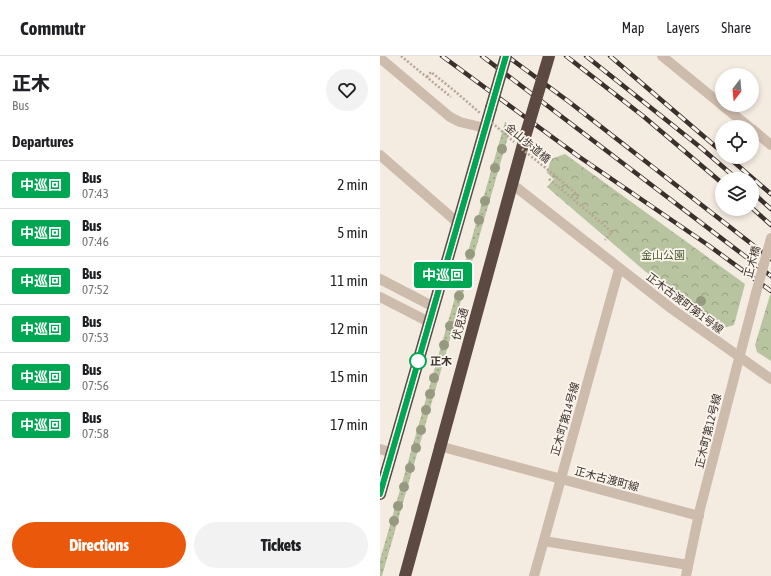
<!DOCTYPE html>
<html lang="en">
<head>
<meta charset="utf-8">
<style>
  :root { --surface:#fff; --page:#f2f2f2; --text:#202124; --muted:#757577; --line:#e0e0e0; --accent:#ea580c }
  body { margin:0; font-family:"Asap Condensed","Noto Sans JP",sans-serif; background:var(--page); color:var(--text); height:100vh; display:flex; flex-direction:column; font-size:15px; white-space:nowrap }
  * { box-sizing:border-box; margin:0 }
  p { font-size:13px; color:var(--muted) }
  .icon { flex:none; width:22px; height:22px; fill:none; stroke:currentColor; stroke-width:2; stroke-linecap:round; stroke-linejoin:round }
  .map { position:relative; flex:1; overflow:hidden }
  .drawer { display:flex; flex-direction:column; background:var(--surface); width:380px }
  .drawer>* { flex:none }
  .badge { padding:0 8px; border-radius:3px; font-size:14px; line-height:26px }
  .needle { width:26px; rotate:196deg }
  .tools { position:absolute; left:335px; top:12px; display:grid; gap:8px }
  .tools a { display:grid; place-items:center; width:44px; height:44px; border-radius:50%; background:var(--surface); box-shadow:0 2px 6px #0003; font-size:20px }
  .map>.badge { position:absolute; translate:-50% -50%; box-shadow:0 0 0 2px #fff }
  h2 { padding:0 12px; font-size:15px; line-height:36px }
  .round { display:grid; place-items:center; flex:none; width:42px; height:42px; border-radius:21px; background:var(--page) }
  .summary { display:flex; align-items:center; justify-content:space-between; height:68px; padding:0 12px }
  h1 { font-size:19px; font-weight:800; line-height:30px }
  .cta { display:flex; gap:8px; margin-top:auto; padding:8px 12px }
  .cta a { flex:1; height:46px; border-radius:24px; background:var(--accent); color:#fff; font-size:16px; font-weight:800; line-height:46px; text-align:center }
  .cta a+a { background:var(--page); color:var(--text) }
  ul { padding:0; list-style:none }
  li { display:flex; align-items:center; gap:12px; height:48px; padding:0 12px; border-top:1px solid var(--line) }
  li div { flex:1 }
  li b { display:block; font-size:15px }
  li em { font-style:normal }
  li .badge { min-width:44px; font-weight:700; text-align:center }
  header { display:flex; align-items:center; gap:24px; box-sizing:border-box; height:56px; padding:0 20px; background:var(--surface); border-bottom:1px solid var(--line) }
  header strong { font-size:19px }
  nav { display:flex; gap:22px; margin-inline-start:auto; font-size:14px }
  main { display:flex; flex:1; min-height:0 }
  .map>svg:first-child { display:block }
  .grass { fill:url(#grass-dots) }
  .park { fill:url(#park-crowns) }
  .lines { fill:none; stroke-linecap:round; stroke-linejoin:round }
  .path { stroke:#b9a596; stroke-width:2.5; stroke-dasharray:2 2; stroke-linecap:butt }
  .minor { stroke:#cdbbac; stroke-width:10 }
  .highway { stroke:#5c4a42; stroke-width:12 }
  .rail-casing { stroke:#3b302b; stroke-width:4.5 }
  .rail { stroke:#fbf5ee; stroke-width:3; stroke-dasharray:9; stroke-linecap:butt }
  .path-bridge { stroke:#b9a596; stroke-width:2.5; stroke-dasharray:2 2; stroke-linecap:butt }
  .minor-bridge { stroke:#cdbbac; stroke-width:10 }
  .highway-bridge { stroke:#5c4a42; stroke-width:12 }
  .tree { fill:#969b7f }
  .line-casing { stroke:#fff; stroke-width:9 }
  .line { stroke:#00a651; stroke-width:6 }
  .stop-dot { fill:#fff; stroke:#00a651; stroke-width:2 }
  .labels { text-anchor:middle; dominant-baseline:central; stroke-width:3.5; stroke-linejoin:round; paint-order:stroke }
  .street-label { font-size:11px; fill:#3b302b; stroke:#fbf5ee }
  .park-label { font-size:11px; fill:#4a5a2e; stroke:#fbf5ee }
  .stop-label { font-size:11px; font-weight:bold; fill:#3b302b; stroke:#fbf5ee; text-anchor:start }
</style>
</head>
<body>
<header>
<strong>Commutr</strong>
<nav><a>Map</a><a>Layers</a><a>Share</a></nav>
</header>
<main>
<section class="drawer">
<div class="summary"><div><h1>正木</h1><p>Bus</p></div><a class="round"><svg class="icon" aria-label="heart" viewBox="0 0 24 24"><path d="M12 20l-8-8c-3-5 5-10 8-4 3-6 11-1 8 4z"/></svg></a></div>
<h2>Departures</h2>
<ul>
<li><span class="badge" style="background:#00a651;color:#fff">中巡回</span><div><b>Bus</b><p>07:43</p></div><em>2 min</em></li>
<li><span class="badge" style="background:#00a651;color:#fff">中巡回</span><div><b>Bus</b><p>07:46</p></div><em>5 min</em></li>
<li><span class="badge" style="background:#00a651;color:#fff">中巡回</span><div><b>Bus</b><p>07:52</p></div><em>11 min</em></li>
<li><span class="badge" style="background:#00a651;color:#fff">中巡回</span><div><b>Bus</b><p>07:53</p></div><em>12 min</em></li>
<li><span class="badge" style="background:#00a651;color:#fff">中巡回</span><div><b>Bus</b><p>07:56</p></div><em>15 min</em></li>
<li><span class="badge" style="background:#00a651;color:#fff">中巡回</span><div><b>Bus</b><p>07:58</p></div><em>17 min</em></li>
</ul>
<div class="cta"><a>Directions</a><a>Tickets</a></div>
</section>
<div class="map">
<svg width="391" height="520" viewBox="0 0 391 520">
  <defs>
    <pattern id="grass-dots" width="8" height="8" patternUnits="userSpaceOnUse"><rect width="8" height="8" fill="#b8c4a0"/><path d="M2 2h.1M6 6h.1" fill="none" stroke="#97a083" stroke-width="1.8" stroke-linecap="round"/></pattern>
    <pattern id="park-crowns" width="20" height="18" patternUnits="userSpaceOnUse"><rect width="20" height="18" fill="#b8c4a0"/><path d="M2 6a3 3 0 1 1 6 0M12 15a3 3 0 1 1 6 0" fill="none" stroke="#97a083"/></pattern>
  </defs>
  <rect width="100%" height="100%" fill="#f4ebe1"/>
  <path class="grass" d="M125 66 131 70 2 520H0V504Z"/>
  <g class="park">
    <path d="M185 98 365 228 354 269 344 272 266 216 167 131 174 123 167 117 171 103Z"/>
    <path d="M390 239H391V305L377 296 375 289Z"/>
  </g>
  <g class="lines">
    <g class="path">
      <path d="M21 0 71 41"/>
      <path d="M47 21 51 16 77 37"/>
      <path d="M173 118 199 140 194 145"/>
      <path d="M169 123 232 176 225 184"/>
    </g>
    <g class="minor">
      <path d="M282 0 342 49"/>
      <path d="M0 2 70 61 80 66 105 72"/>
      <path d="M342 49 369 71"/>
      <path d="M372 73 391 89"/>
      <path d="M0 99 78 167"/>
      <path d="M132 128 292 253 391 323"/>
      <path d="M0 223 54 251"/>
      <path d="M0 241 49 266"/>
      <path d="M59 390 319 460"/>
      <path d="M0 393 12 397"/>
      <path d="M164 485 308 509"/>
      <path d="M154 520 239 213"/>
      <path d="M306 520 320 453 376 237"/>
    </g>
    <g class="highway">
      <path d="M0 438 111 52"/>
      <path d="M25 520 145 81"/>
    </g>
    <g class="rail-casing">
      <g id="rail">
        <path d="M62 0 198 100 328 189 391 235"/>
        <path d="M102 0 391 220"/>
        <path d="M127 0 188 45 391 203"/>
        <path d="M186 0 263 60 342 127"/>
        <path d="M206 0 320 91 357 123"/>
        <path d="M230 0 342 96"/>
        <path d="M348 101 391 138"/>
        <path d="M372 136 391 153"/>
        <path d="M372 152 391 169"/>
      </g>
    </g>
    <use href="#rail" class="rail"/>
    <g class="path-bridge">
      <path d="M77 37 100 57"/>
      <path d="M109 64 134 86"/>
      <path d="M142 93 173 118"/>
    </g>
    <path class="minor-bridge" d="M376 237 391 182"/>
    <g class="highway-bridge">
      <path d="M111 52 126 0"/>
      <path d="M145 81 169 0"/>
    </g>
  </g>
  <g class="tree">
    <circle cx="122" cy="93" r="5"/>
    <circle cx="115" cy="112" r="5"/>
    <circle cx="105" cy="145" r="5"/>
    <circle cx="99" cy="164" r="5"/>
    <circle cx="90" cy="198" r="5"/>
    <circle cx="85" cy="219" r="5"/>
    <circle cx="79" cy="240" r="5"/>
    <circle cx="321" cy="245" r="5"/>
    <circle cx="70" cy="270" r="5"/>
    <circle cx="64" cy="289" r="5"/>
    <circle cx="60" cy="305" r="5"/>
    <circle cx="54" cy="322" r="5"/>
    <circle cx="50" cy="338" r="5"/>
    <circle cx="46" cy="354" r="5"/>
    <circle cx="41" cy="374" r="5"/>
    <circle cx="36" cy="392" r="5"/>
    <circle cx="30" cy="412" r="5"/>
    <circle cx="24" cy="431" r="5"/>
    <circle cx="18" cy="450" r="5"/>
    <circle cx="14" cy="465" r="5"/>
  </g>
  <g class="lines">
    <g class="line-casing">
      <path id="line" d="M0 438 126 0"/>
    </g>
    <use href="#line" class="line"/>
  </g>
  <circle class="stop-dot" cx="38" cy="305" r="8"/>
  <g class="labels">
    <g class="street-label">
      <text transform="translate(148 87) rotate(40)">金山歩道橋</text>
      <text transform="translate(372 206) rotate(-75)">正木橋</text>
      <text transform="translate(305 247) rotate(37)">正木古渡町第1号線</text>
      <text transform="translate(80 268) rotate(-75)">伏見通</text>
      <text transform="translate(185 363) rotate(-74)">正木町第14号線</text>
      <text transform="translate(328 375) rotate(-76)">正木町第12号線</text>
      <text transform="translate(227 423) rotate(15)">正木古渡町線</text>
    </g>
    <g class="park-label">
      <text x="283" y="199">金山公園</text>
    </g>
    <g class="stop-label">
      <text x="50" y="305">正木</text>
    </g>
  </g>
</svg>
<div class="tools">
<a><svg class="needle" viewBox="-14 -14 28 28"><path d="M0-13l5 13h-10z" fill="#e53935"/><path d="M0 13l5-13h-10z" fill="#757577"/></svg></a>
<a><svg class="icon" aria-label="locate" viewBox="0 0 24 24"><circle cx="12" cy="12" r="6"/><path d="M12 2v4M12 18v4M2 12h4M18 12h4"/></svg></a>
<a><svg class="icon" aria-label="layers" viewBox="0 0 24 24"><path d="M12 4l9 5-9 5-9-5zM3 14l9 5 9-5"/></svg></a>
</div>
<b class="badge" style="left:63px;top:219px;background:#00a651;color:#fff">中巡回</b>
</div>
</main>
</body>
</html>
